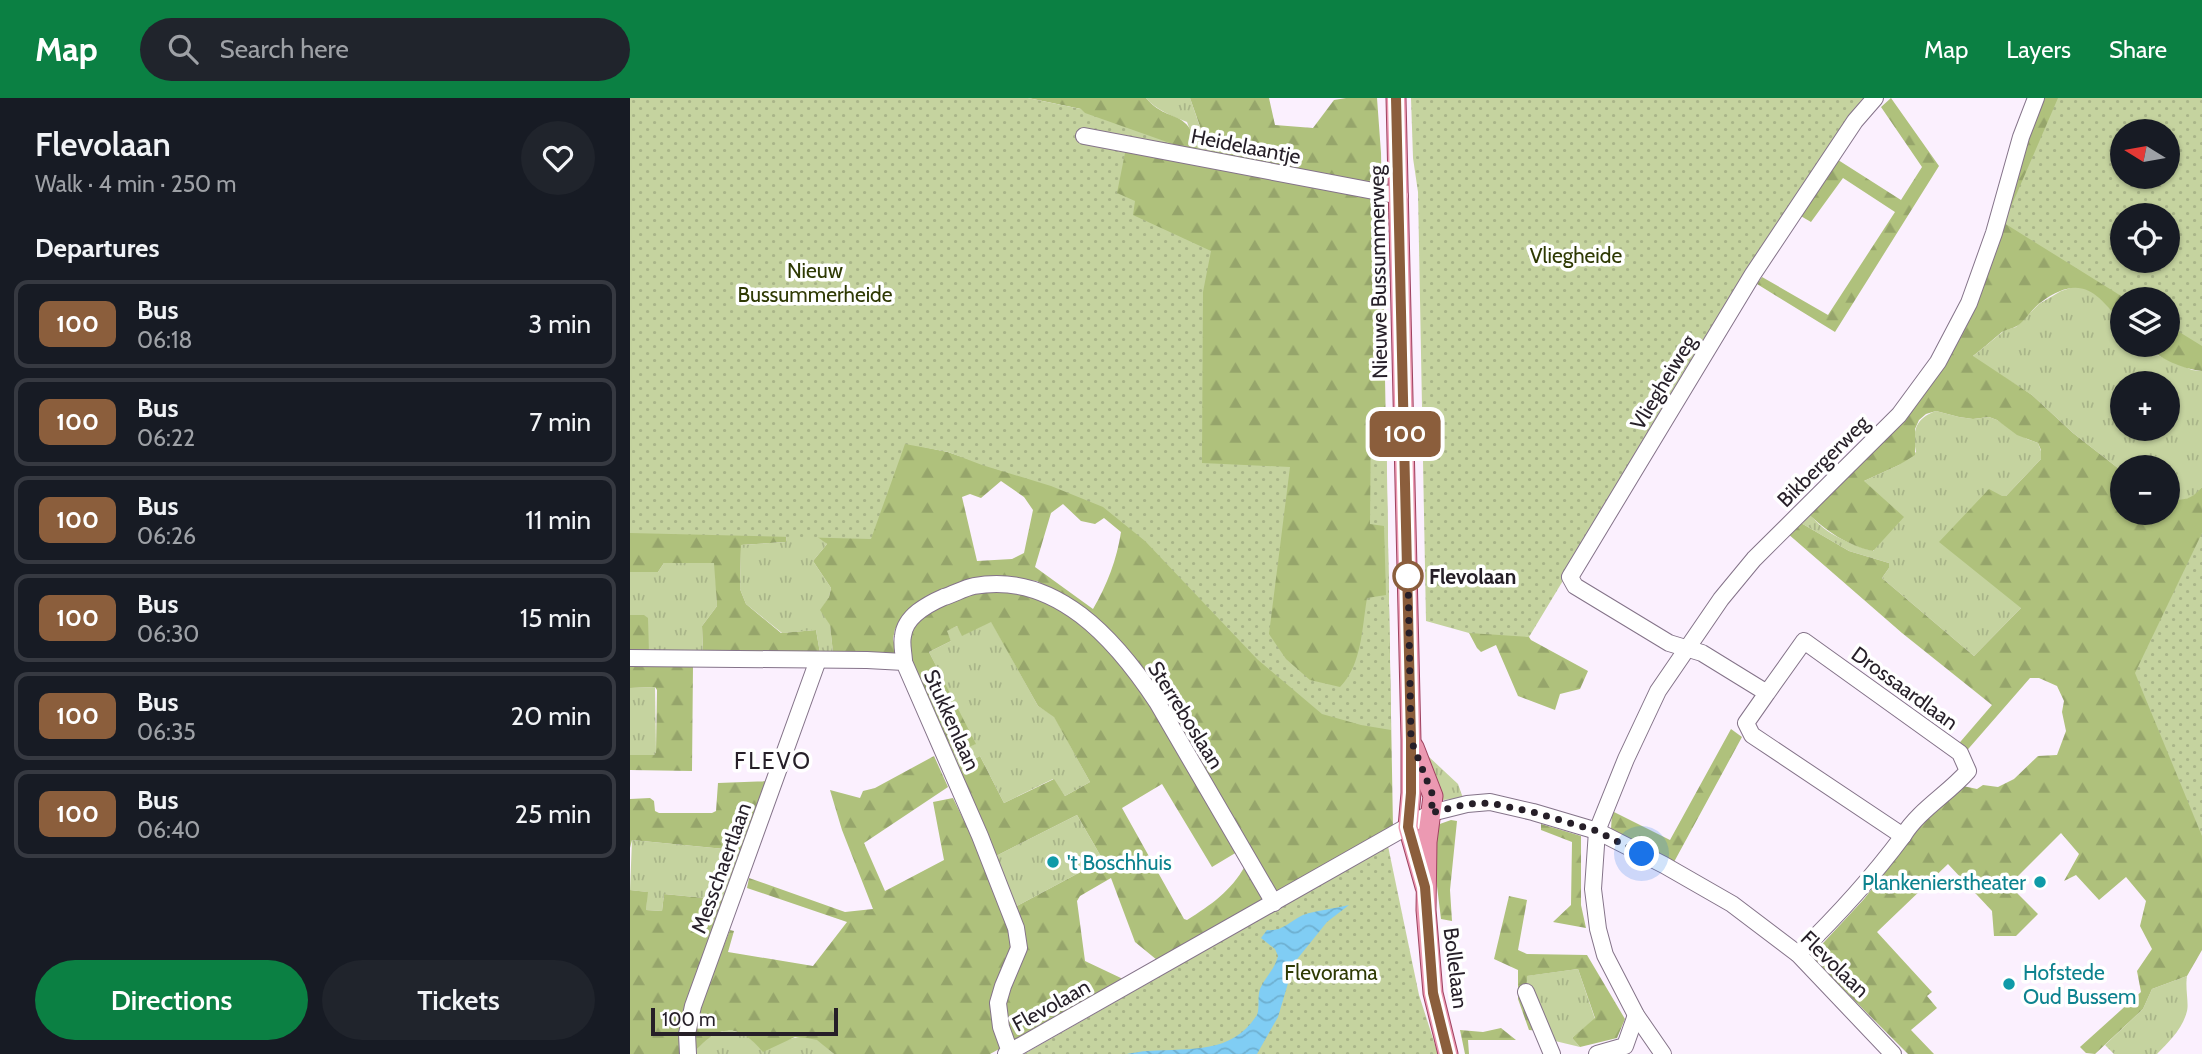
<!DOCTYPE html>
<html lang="en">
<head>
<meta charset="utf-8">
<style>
  :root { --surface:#171b24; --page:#20242c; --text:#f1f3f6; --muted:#9ea1a6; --line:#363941; --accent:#0b8043 }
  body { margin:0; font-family:Cabin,sans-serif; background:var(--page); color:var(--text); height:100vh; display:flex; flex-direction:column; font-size:26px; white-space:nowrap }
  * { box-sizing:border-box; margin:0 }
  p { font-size:23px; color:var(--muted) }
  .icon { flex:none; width:38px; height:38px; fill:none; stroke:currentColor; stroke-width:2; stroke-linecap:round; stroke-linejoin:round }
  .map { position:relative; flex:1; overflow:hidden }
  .sheet { display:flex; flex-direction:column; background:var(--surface); width:630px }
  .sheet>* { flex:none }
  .badge { padding:0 14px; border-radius:10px; font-size:24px; line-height:46px }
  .needle { width:46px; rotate:281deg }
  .buttons { position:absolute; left:1480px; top:21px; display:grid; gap:14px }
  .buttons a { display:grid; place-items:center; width:70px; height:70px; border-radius:50%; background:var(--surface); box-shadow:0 2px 5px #0004; font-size:35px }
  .scale { position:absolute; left:21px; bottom:18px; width:187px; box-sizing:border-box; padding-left:7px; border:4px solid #261f28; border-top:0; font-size:19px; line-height:24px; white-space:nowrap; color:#261f28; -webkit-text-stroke:5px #fff; paint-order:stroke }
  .you { position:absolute; width:35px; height:35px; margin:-18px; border:5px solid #fff; border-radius:50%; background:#1a73e8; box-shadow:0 0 0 10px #1a73e833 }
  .map>.badge { position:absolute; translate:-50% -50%; box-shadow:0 0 0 4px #fff }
  h2 { padding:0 35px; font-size:26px; line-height:63px }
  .round { display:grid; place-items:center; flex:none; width:74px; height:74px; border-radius:37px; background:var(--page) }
  .head { display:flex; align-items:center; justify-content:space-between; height:119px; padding:0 35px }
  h1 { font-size:33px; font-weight:600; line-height:52px }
  .cta { display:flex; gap:14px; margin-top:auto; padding:14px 35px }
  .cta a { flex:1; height:80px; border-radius:42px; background:var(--accent); color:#fff; font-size:28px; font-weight:600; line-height:80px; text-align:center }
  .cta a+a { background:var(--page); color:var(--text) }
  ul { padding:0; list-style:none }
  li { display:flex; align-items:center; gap:21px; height:88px; margin:0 14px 10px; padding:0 21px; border:4px solid var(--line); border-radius:14px }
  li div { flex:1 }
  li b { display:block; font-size:26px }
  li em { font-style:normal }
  li .badge { min-width:77px; font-weight:700; text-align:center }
  header { display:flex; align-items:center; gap:42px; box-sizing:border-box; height:98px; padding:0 35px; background:var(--accent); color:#fff }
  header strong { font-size:33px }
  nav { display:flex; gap:38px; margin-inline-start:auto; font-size:24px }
  .search { width:490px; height:63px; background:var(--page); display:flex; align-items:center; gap:18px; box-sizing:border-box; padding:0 24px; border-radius:38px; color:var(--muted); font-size:26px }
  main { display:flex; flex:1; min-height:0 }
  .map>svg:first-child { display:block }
  .grass { fill:url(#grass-tufts); fill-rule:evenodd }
  .forest { fill:url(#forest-firs); fill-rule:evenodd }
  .park { fill:url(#park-dots); fill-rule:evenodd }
  .water { fill:url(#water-waves) }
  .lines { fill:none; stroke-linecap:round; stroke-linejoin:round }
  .minor-casing { stroke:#847389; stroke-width:18 }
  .major-casing { stroke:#9e4260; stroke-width:21 }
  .minor { stroke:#fff; stroke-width:16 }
  .major { stroke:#ec99b2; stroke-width:19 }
  .line-casing { stroke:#fff; stroke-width:16 }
  .line { stroke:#8b5e3c; stroke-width:10 }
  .walk { stroke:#261f28; stroke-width:7; stroke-dasharray:0 12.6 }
  .stop-dot { fill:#fff; stroke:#8b5e3c; stroke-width:3.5 }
  .culture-dot { fill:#0f9aa8; stroke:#fff; stroke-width:2.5 }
  .labels { text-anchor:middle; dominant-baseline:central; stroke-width:7; stroke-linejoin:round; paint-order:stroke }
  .street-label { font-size:21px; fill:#261f28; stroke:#fff }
  .park-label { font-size:21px; fill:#2f3a04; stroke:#fff }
  .stop-label { font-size:21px; font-weight:bold; fill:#261f28; stroke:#fff; text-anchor:start }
  .culture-label { font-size:21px; fill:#0d838f; stroke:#fff; text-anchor:start }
  .neighbourhood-label { font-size:23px; letter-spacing:2px; fill:#261f28; stroke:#fff }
</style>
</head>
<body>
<header>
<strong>Map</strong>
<div class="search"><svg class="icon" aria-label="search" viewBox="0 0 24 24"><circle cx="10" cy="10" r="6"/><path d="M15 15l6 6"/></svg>Search here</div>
<nav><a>Map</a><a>Layers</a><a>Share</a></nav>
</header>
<main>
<section class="sheet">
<div class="head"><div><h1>Flevolaan</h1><p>Walk · 4 min · 250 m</p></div><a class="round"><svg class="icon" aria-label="heart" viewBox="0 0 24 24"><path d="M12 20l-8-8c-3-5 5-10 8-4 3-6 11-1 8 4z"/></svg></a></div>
<h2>Departures</h2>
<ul>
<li><span class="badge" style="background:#8b5e3c;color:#fff">100</span><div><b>Bus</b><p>06:18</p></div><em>3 min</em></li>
<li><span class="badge" style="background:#8b5e3c;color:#fff">100</span><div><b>Bus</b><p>06:22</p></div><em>7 min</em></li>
<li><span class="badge" style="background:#8b5e3c;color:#fff">100</span><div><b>Bus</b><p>06:26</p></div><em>11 min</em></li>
<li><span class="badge" style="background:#8b5e3c;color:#fff">100</span><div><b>Bus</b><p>06:30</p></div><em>15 min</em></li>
<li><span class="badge" style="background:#8b5e3c;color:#fff">100</span><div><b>Bus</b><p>06:35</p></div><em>20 min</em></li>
<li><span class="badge" style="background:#8b5e3c;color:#fff">100</span><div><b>Bus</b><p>06:40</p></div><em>25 min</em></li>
</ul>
<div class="cta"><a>Directions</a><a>Tickets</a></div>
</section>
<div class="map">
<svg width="1572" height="956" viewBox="0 0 1572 956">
  <defs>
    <pattern id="grass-tufts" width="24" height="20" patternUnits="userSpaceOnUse" patternTransform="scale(1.75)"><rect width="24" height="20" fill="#c5d39f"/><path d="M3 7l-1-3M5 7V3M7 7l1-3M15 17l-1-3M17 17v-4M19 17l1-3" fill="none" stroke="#a9b589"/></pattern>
    <pattern id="forest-firs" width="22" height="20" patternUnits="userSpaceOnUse" patternTransform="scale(1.75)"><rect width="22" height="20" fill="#afc17c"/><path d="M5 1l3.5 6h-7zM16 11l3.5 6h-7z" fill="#96a56b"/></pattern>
    <pattern id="park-dots" width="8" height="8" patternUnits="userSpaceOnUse" patternTransform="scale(1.75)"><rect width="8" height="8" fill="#c5d39f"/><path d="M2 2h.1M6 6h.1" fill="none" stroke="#a9b589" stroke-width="1.8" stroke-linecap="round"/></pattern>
    <pattern id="water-waves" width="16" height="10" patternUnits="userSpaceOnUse" patternTransform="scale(1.75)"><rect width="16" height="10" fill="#80cdf4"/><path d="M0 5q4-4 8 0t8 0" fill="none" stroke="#6eb0d1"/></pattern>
  </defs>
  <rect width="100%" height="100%" fill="#fbf0fe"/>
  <g class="grass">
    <path d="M516 0H560L580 58 568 55 557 24C542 18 526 12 516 0Z"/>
    <path d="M1447 188 1464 194 1477 207 1493 228V247H1514L1527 257 1562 272 1572 273V389C1562 403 1555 402 1538 401V369H1493V374L1443 335 1402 297 1342 259 1375 232 1386 229 1409 206 1431 193ZM1493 285H1538V331H1493Z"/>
    <path d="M1306 313 1329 319 1343 321 1359 319 1367 322 1397 341 1408 345 1411 353V361L1376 398H1372L1391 510 1344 558 1252 480 1259 470V465L1219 453 1171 425 1179 412C1185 432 1225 449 1244 453L1234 383 1269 367 1286 354C1282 334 1285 320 1306 313Z"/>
    <path d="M163 410 197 446 183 463 201 490 199 499 191 512 200 526 203 555H190L186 532 152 535 116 506 110 491 111 447 156 444 158 425Z"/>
    <path d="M85 464 87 508 72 528 73 554 19 555 13 517H0V474H28L34 465Z"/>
    <path d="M361 523 408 608 424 618 460 684 435 698 423 681 374 705 350 658 326 670 321 657 345 646 299 554 321 543 316 533 327 528 333 537Z"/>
    <path d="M25 589 26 654 24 657H0V590Z"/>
    <path d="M798 658 828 686 833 700 813 702Z"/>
    <path d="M447 717 473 762 383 810 364 759Z"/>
    <path d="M2 742 115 753 96 802 34 796 32 813 16 812 17 794 0 792Z"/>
    <path d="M948 871 965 921 942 940 950 949 921 942 896 894V878Z"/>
    <path d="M1557 878C1555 889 1559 906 1557 913 1553 930 1539 944 1527 956H1484L1475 947 1513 911 1522 891Z"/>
    <path d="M96 932C113 933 123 941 133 953 148 945 170 934 186 941 192 944 199 952 204 956H63L75 941Z"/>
  </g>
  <g class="forest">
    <path d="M398 0H516C540 28 559 7 568 55L580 57 560 0H639L645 27 683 30 704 2 716 0H747L751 55 763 729 646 796 530 597 443 504 407 483 387 481 279 514 265 531 263 541 267 556 203 555 200 527 190 512 199 499 201 490 183 463 197 446 177 431 158 425 156 444 111 447 110 491 116 506 151 535 186 532 190 555 73 554 72 528 87 508 84 465H34L28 474H0V276L275 345 318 354 373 373 451 11ZM371 383 394 399 403 412 394 455 382 461 347 463 332 399 340 396 351 400ZM433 406 451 423 465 426 474 420 491 434C487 461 477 487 463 511L405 469 421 415Z"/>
    <path d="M1261 0 1309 68 1205 234 1127 186 1132 179 1198 217 1265 114 1213 80 1181 124 1169 117 1205 60 1271 102 1292 69 1251 9Z"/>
    <path d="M1412 0H1476L1493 79 1538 117H1493V163H1538L1572 175V273C1551 271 1530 260 1514 247H1538V201H1493V228C1467 193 1450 175 1410 205 1401 212 1396 222 1387 228 1382 231 1377 231 1372 234 1362 242 1352 251 1343 258L1402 297 1443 335 1493 374V415H1538V401C1555 402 1561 402 1572 389V852L1557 878 1522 891 1513 911 1465 956 1456 955 1450 949 1511 894 1507 873 1522 851 1510 828 1516 803 1496 779 1469 802 1446 777 1434 783 1449 756 1431 735 1379 787 1408 816 1386 838H1364L1362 813 1318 766 1247 834 1302 894 1297 898 1307 910 1281 932 1304 956H1278L1183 861 1182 857 1234 801 1255 774 1286 724 1333 688 1347 691 1353 687 1368 689 1384 681 1408 658 1427 657 1436 633 1432 614 1434 603 1427 588 1409 580H1400L1333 657 1325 650 1362 607 1272 535 1157 435 1171 425 1219 453 1259 465V470L1252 480 1344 558 1391 510 1309 444 1359 391 1372 398H1376L1411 361V352L1408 345 1387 337 1367 322 1359 319 1343 321 1329 319 1306 313 1296 316 1289 322 1285 331V357L1269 367 1234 383 1274 419 1243 453C1219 448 1195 433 1178 415L1311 265Z"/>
    <path d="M376 491 418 500 467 538 512 591 607 754 582 769 532 686 492 710 554 821 557 822C581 807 601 793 615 768L630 795 632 803 527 862 505 844 481 780 450 798 447 803 455 863 493 881 383 943 373 914 386 866 383 810 473 762 447 717 364 759 326 670 350 658 374 705 424 681 435 698 460 684 424 619 408 608 361 524 332 538 327 528 317 533 321 543 299 554 346 646 321 657 279 558C279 549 277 539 282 531 300 501 344 494 376 491Z"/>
    <path d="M0 517H14L18 520 19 555H0Z"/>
    <path d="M851 525 899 539 901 542 958 573 950 591 930 596 925 612 888 598 866 547 851 554 847 550 839 535Z"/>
    <path d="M0 568H63L62 673 0 672V657H24L26 654 27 592 25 589 0 590Z"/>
    <path d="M1101 631 1112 639 1044 764 981 732 982 713 1040 742Z"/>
    <path d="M304 658 318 689 234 745 255 793 314 762 303 704 323 700 357 770 381 836 382 845 371 950 360 956H204L187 942 177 940 165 939 133 954C108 924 87 926 63 956L66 918 100 832 104 833 98 854 183 868 217 824 117 790 119 780 215 814 243 811 212 732 200 692 230 700 233 693 245 690Z"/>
    <path d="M142 683 115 753 2 742 0 750V701L20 700 24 703 25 713 29 715H82L86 713 88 685Z"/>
    <path d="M821 722 827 723 820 792 822 823 811 821 806 780 807 727Z"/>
    <path d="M911 726 951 738V807L956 830 923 824 941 807 942 744 911 732Z"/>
    <path d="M0 792 18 794 16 812 32 813 34 796 96 802C79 846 47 910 50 956H0Z"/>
    <path d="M879 798 897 802 888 852 897 856 957 857 995 921 987 940 950 949 942 940 965 920 948 871 897 878 896 894 910 933 899 932 888 901V872L864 861Z"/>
    <path d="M871 930 886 942H838L839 956H835L830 932 853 934Z"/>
  </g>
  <g class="park">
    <path d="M0 0H398L451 11 455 15 568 55 496 50 487 95 505 103 503 117 581 153 573 194 572 365 660 369 639 536 656 561 680 582 710 589C732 567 732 529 737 500L756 497 754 428 740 426 741 312H756L761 632 731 627 692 616 627 561 515 443 473 409 421 388 352 367 318 354 275 346 241 441 0 435Z"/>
    <path d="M781 0H1238L972 418 899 539 839 535 796 523 788 94 783 60Z"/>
    <path d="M1428 0H1572V248L1538 227V201H1496L1374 125ZM1493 33H1538V79H1493ZM1493 117H1538V163H1493Z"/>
    <path d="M1572 435V738L1505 575Z"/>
    <path d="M758 748 789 897 808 956H394Z"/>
  </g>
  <path class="water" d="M719 807 697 824 664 865 648 919 627 956H497C504 955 511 953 518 953 563 950 602 956 627 917 630 909 627 900 630 891 635 879 645 871 648 858L645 851 631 840 637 832C652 834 660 823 673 817 687 812 704 811 719 807Z"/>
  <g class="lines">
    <g class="minor-casing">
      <g id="minor">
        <path d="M454 38 770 98"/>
        <path d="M0 560 237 562 274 564 350 738 386 830 389 850 373 888 368 905 371 929 380 954"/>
        <path d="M274 564C274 556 271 546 273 538 275 518 298 506 314 499 324 496 334 490 344 488 426 473 486 542 527 604L644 805"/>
        <path d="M1137 595 1116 625 1122 637 1273 738C1289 712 1318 696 1338 673L1330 655 1174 543 1137 595 1072 555 1039 545 945 488 940 479 1123 176 1225 23 1245 0"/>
        <path d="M1168 856C1206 819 1241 781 1273 738"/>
        <path d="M896 894 922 956"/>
        <path d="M58 956 57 936 63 908 188 562"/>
        <path d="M376 956 801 715 837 706 860 704 903 714 967 733 1034 767 1102 806 1168 856 1263 956"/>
        <path d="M967 956 995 948 1006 917"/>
        <path d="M1033 956 1006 917 975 857 968 831 963 791 967 733 996 661 1028 593 1091 501 1124 461 1269 317 1308 264 1339 205 1364 135 1391 39 1406 0"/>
      </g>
    </g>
    <g class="major-casing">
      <g id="major">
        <path d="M766 0 781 642V695L778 729 795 789"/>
        <path d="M784 649 803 698 797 744 796 812 803 895 818 956"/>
      </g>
    </g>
    <use href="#minor" class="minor"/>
    <use href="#major" class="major"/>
  </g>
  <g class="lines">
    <g class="line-casing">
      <path id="line" d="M766 0 781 642V695L778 729 795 789 803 895 818 956"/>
    </g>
    <use href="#line" class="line"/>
    <path class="walk" d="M778 478V475L781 642 803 698 801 715 837 706 860 705 903 714 967 733 1012 756"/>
  </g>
  <circle class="stop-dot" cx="778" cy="478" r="14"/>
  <g class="culture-dot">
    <circle cx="423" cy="764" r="7"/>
    <circle cx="1410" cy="784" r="7"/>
    <circle cx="1379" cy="886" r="7"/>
  </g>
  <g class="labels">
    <g class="street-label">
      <text transform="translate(616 48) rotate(11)">Heidelaantje</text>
      <text transform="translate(748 174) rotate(-91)">Nieuwe Bussummerweg</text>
      <text transform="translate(1033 284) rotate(-59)">Vliegheiweg</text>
      <text transform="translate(1193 363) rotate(-45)">Bikbergerweg</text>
      <text transform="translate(1275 590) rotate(36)">Drossaardlaan</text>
      <text transform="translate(556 617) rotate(58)">Sterreboslaan</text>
      <text transform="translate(322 622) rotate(66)">Stukkenlaan</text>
      <text transform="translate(91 770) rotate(-70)">Messchaertlaan</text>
      <text transform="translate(1205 866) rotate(44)">Flevolaan</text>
      <text transform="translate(826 870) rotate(83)">Bollelaan</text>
      <text transform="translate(421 907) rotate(-29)">Flevolaan</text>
    </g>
    <g class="park-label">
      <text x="946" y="157">Vliegheide</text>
      <text x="185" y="172">Nieuw<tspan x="185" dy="24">Bussummerheide</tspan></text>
      <text x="701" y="874">Flevorama</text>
    </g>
    <g class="stop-label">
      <text x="799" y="478">Flevolaan</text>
    </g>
    <g class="culture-label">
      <text x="437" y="764">'t Boschhuis</text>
      <text x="1396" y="784" text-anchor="end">Plankenierstheater</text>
      <text x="1393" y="874">Hofstede<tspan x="1393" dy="24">Oud Bussem</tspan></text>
    </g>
    <g class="neighbourhood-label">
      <text x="143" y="663">FLEVO</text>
    </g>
  </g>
</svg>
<div class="buttons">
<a><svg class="needle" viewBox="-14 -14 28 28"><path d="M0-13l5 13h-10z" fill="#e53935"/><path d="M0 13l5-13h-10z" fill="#9ea1a6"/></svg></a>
<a><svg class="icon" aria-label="locate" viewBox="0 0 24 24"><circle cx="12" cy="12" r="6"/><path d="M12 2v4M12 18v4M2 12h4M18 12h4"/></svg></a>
<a><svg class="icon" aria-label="layers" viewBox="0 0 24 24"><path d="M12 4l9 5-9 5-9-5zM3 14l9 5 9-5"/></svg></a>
<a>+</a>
<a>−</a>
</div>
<div class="scale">100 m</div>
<div class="you" style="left:1012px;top:756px"></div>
<b class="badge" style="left:775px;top:336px;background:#8b5e3c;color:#fff">100</b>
</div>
</main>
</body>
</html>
